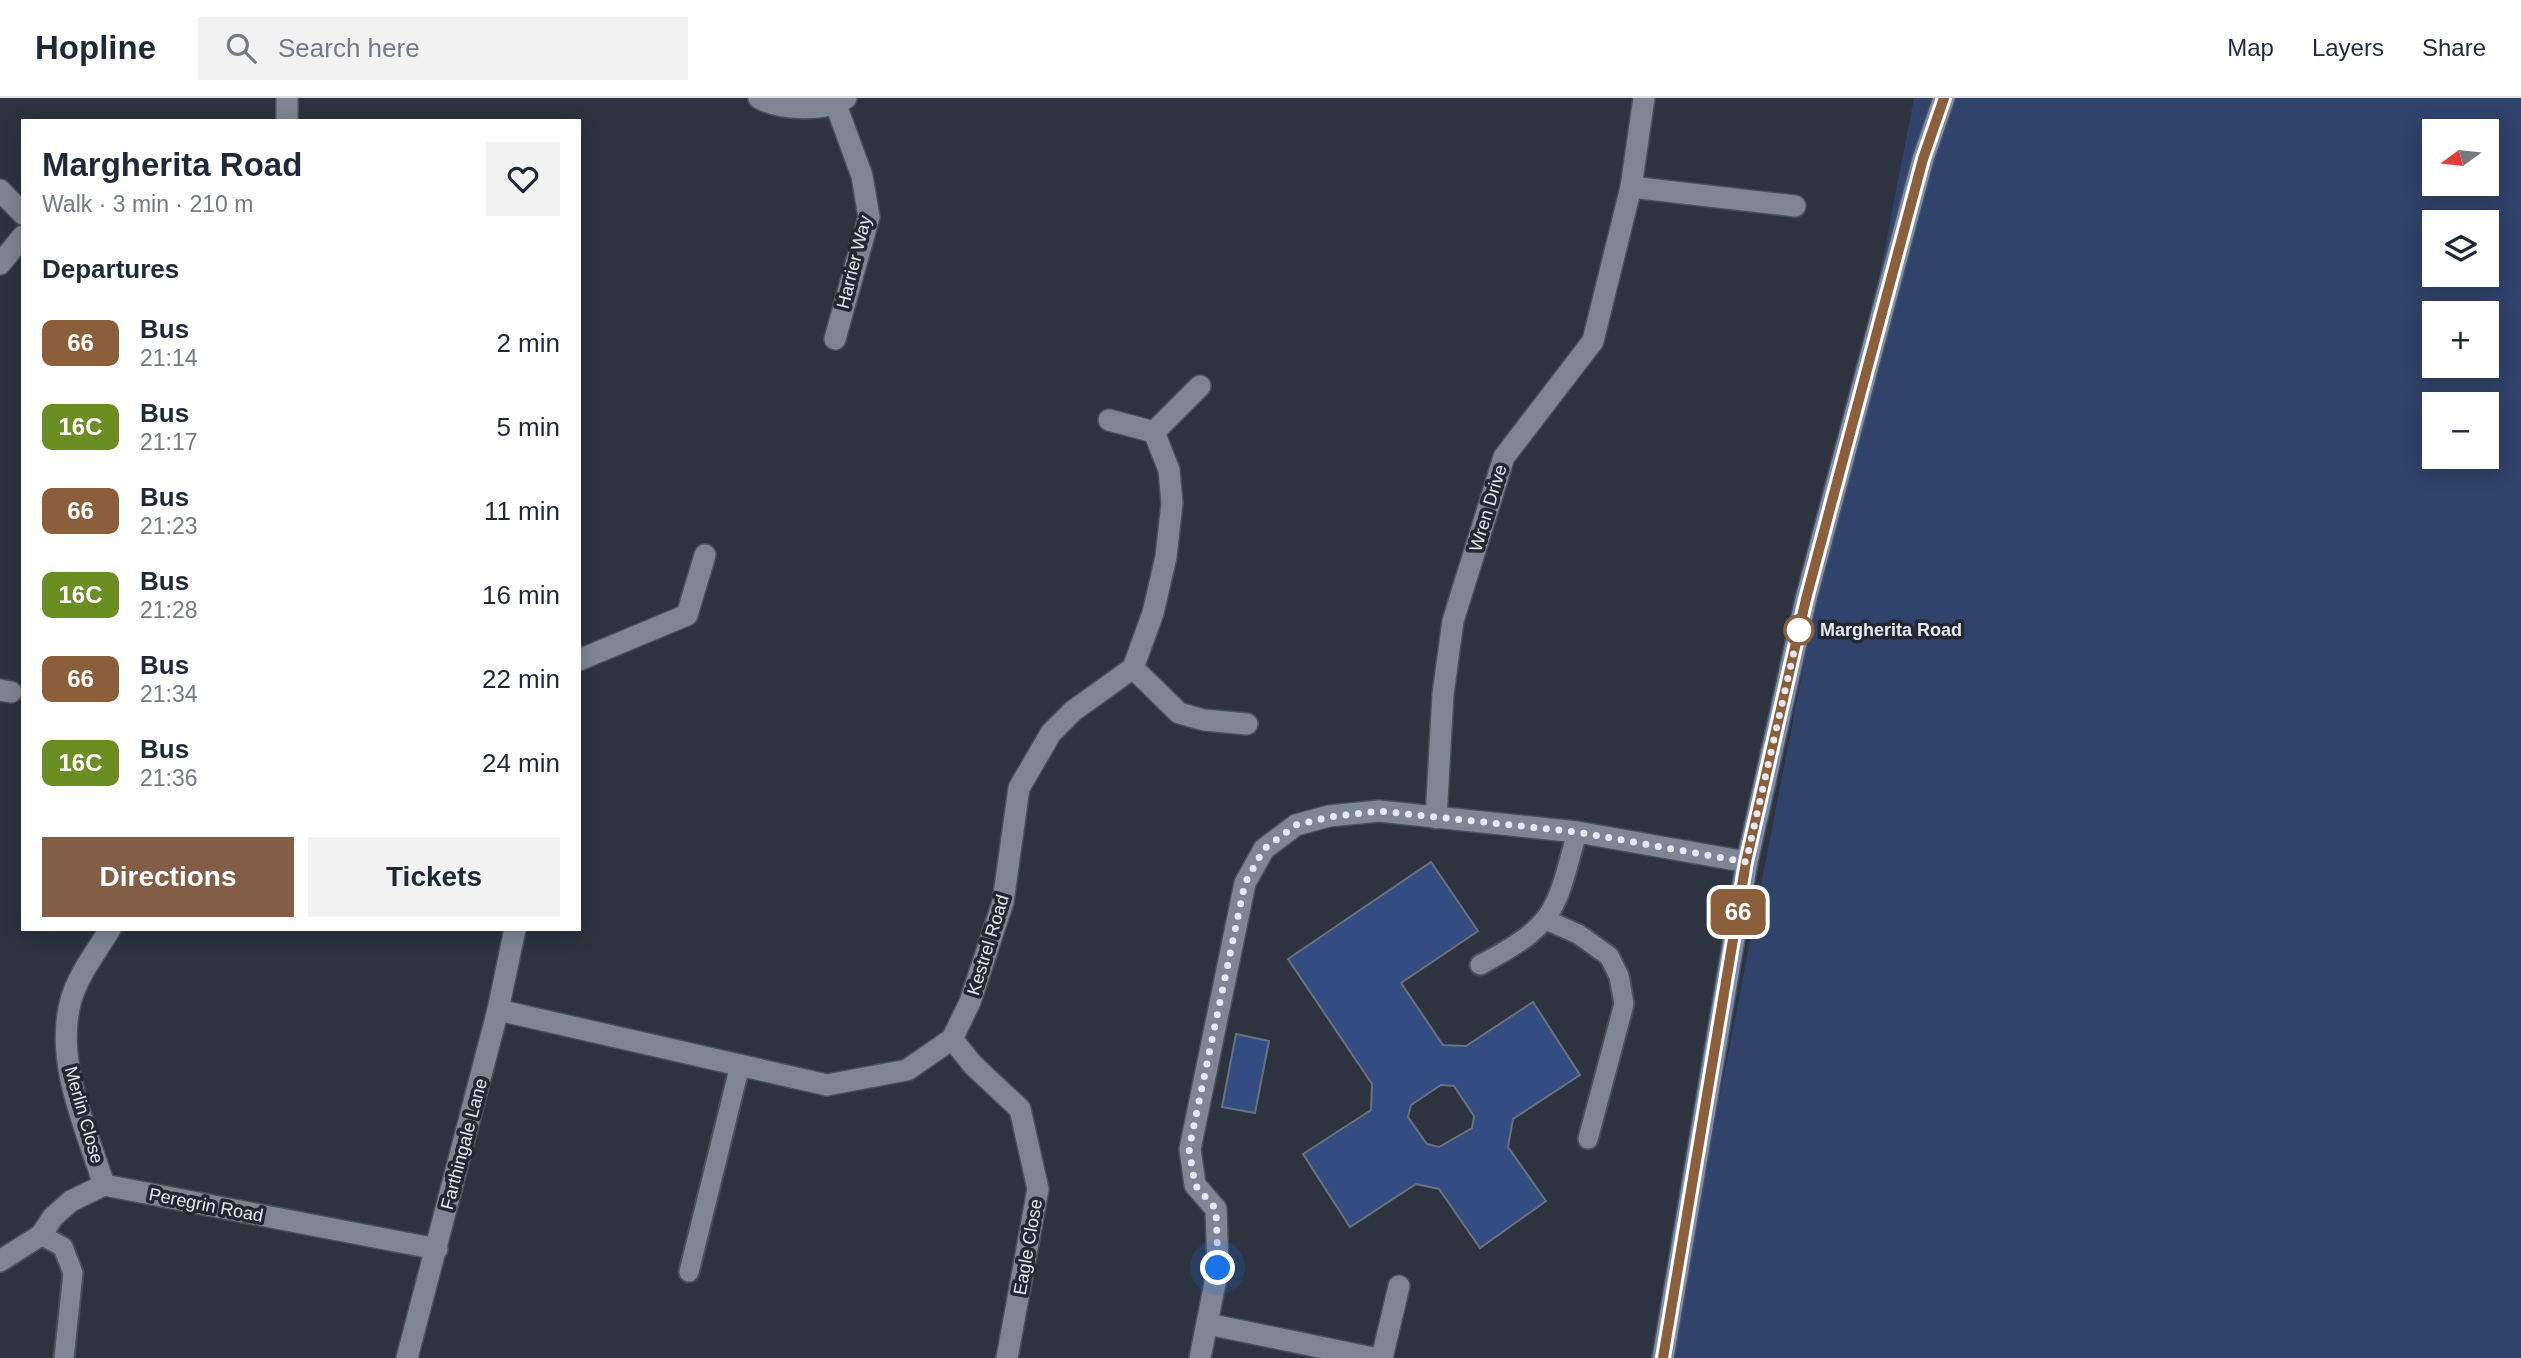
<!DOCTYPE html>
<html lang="en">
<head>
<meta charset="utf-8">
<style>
  :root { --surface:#fff; --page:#f2f2f3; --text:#1f2937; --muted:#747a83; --line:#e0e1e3; --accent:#835d45 }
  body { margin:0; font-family:Arial,sans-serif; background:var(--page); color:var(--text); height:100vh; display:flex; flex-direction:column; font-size:26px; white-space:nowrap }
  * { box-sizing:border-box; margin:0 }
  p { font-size:23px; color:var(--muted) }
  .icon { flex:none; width:38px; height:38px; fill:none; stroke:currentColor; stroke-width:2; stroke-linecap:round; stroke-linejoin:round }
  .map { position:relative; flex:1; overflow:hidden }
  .panel { position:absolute; left:21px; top:21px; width:560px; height:812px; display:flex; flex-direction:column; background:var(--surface); border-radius:0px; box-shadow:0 4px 18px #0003 }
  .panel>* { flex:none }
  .badge { padding:0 14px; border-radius:10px; font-size:24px; line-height:46px }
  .needle { width:46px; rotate:255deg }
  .buttons { position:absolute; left:2422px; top:21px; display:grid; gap:14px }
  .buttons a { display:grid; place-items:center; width:77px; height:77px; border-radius:0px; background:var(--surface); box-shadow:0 4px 18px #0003; font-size:35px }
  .you { position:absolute; width:35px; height:35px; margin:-18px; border:5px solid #fff; border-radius:50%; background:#1a73e8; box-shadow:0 0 0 10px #1a73e833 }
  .map>.badge { position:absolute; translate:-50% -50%; box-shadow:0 0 0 4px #fff }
  h2 { padding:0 21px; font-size:26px; line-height:63px }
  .round { display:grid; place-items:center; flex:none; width:74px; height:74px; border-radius:0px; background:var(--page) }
  .overview { display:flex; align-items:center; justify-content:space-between; height:119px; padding:0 21px }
  h1 { font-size:33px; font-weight:800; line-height:52px }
  .button { display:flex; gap:14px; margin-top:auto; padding:14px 21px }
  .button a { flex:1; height:80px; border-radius:0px; background:var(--accent); color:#fff; font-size:28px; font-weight:800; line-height:80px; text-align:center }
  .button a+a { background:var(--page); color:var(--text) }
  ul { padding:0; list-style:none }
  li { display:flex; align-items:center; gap:21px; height:84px; padding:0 21px }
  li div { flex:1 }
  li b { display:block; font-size:26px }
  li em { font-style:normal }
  li .badge { min-width:77px; font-weight:700; text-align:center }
  header { display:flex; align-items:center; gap:42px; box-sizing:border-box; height:98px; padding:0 35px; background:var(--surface); border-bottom:2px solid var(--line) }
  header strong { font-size:33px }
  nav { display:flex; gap:38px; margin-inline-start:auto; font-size:24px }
  .search { width:490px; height:63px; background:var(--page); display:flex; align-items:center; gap:18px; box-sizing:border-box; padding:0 24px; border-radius:0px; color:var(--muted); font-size:26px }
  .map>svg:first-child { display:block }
  .green { fill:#31436b; fill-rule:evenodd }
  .building { fill:#334c82; stroke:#6a717e; stroke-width:2; fill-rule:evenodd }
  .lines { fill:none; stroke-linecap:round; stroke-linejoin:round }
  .lane-casing { stroke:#4b505a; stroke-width:23 }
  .street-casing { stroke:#4b505a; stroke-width:24 }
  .secondary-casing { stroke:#4b505a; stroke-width:24 }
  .lane { stroke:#7e8593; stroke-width:19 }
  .street { stroke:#7e8593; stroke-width:21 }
  .secondary { stroke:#7c8cae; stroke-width:21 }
  .line-casing { stroke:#fff; stroke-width:16 }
  .line { stroke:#8b5e3c; stroke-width:10 }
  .walk { stroke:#e4e8f0; stroke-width:7; stroke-dasharray:0 12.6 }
  .stop-dot { fill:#fff; stroke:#8b5e3c; stroke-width:3.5 }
  .labels { text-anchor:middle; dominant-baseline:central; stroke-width:7; stroke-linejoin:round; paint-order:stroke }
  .street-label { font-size:18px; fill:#e4e8f0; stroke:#232934 }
  .stop-label { font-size:18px; font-weight:bold; fill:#e4e8f0; stroke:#232934; text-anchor:start }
</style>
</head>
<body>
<header>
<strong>Hopline</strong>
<div class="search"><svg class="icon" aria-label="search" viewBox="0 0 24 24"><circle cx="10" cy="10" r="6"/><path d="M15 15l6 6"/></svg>Search here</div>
<nav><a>Map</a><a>Layers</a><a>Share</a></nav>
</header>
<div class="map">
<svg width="2521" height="1260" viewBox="0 0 2521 1260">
  <rect width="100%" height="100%" fill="#2d333f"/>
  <path class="green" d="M1914 0H2521V1260H1669ZM2434 33H2487V86H2434ZM2434 124H2487V177H2434ZM2434 215H2487V268H2434ZM2434 306H2487V359H2434Z"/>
  <g class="building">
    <path d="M1431 764 1478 833 1401 885 1443 947 1466 948 1533 904 1580 977 1513 1021 1508 1049 1546 1103 1480 1150 1439 1091 1416 1086 1350 1129 1303 1056 1371 1012 1372 986 1288 861ZM1441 987 1454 988 1474 1018 1472 1030 1439 1049 1427 1046 1408 1019 1411 1007Z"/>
    <path d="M1236 936 1269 943 1255 1015 1222 1009Z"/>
  </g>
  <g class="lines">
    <g class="lane-casing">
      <g id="lane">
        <path d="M1546 822 1578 836 1609 858 1619 878 1624 906 1588 1041"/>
        <path d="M1480 867C1557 826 1555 815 1577 734"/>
        <path d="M41 1137 63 1149 73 1175 64 1260"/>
        <path d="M689 1174 740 967"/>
      </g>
    </g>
    <g class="street-casing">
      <g id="street">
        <path d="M287 0V23"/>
        <path d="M759 0C780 12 826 14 846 0"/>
        <path d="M1631 89 1795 108"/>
        <path d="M0 92 23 116"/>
        <path d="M0 166 23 138"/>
        <path d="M835 241 869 119 862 78 836 7"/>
        <path d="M1109 322 1154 334 1200 288"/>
        <path d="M579 562 687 517 705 457"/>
        <path d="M1133 570 1179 615 1204 622 1247 626"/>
        <path d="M0 592 11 594"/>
        <path d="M1436 720 1443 596 1453 523 1504 359 1593 243 1631 89 1644 0"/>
        <path d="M498 912 827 987 907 972 952 941 970 904 1003 804 1019 690 1051 635 1073 613 1133 570 1153 515 1166 459 1172 405 1169 372 1154 334"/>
        <path d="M952 941 973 967 1020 1011 1038 1091 1007 1260"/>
        <path d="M104 1087C86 1030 54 963 71 902 78 877 97 853 110 831"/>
        <path d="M0 1163 41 1137 53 1119 71 1103 104 1087 437 1151"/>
        <path d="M1208 1226 1373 1260"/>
        <path d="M407 1260 498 912 515 831"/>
        <path d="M1200 1260 1218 1170 1216 1111 1195 1087 1190 1051 1245 785 1264 751 1296 727 1329 718 1379 713 1577 734 1747 764"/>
        <path d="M1382 1260 1399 1188"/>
      </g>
    </g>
    <g class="secondary-casing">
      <path id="secondary" d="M1663 1260 1747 764 1806 501 1923 61 1944 0"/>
    </g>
    <use href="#lane" class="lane"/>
    <use href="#street" class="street"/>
    <use href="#secondary" class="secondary"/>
  </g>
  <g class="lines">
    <g class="line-casing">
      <path id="line" d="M1663 1260 1746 764 1806 501 1923 61 1944 0"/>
    </g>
    <use href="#line" class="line"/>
    <path class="walk" d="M1218 1170 1216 1111 1195 1087 1189 1051 1245 785 1264 751 1296 727 1329 719 1379 713 1577 734 1746 764 1800 527 1799 532"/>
  </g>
  <circle class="stop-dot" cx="1799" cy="532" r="14"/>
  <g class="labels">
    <g class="street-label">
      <text transform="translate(854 164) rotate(-76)">Harrier Way</text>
      <text transform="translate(1488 410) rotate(-73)">Wren Drive</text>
      <text transform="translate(988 847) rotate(-73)">Kestrel Road</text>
      <text transform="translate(84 1017) rotate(74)">Merlin Close</text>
      <text transform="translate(464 1046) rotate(-75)">Farthingale Lane</text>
      <text transform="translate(206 1107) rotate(11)">Peregrin Road</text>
      <text transform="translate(1028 1149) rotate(-80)">Eagle Close</text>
    </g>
    <g class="stop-label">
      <text x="1820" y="532">Margherita Road</text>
    </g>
  </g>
</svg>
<div class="buttons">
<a><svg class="needle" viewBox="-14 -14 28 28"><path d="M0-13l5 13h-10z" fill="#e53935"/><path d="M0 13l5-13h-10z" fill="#747a83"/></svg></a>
<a><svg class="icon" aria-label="layers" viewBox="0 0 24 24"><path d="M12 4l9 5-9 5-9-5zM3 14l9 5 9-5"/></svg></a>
<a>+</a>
<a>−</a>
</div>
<div class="you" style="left:1218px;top:1170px"></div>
<b class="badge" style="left:1738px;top:814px;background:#8b5e3c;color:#fff">66</b>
<section class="panel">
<div class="overview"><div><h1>Margherita Road</h1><p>Walk · 3 min · 210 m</p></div><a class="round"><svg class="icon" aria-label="heart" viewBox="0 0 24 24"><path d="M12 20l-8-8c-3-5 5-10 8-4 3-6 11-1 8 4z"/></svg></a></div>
<h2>Departures</h2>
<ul>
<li><span class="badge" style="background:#8b5e3c;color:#fff">66</span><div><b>Bus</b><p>21:14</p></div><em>2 min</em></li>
<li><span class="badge" style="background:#6b8e23;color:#fff">16C</span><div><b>Bus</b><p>21:17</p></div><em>5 min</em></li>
<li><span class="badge" style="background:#8b5e3c;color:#fff">66</span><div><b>Bus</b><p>21:23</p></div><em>11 min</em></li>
<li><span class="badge" style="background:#6b8e23;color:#fff">16C</span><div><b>Bus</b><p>21:28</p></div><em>16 min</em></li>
<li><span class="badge" style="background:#8b5e3c;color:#fff">66</span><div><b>Bus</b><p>21:34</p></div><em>22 min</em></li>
<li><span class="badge" style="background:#6b8e23;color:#fff">16C</span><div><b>Bus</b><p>21:36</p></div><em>24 min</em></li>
</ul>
<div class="button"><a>Directions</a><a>Tickets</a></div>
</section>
</div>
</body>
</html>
